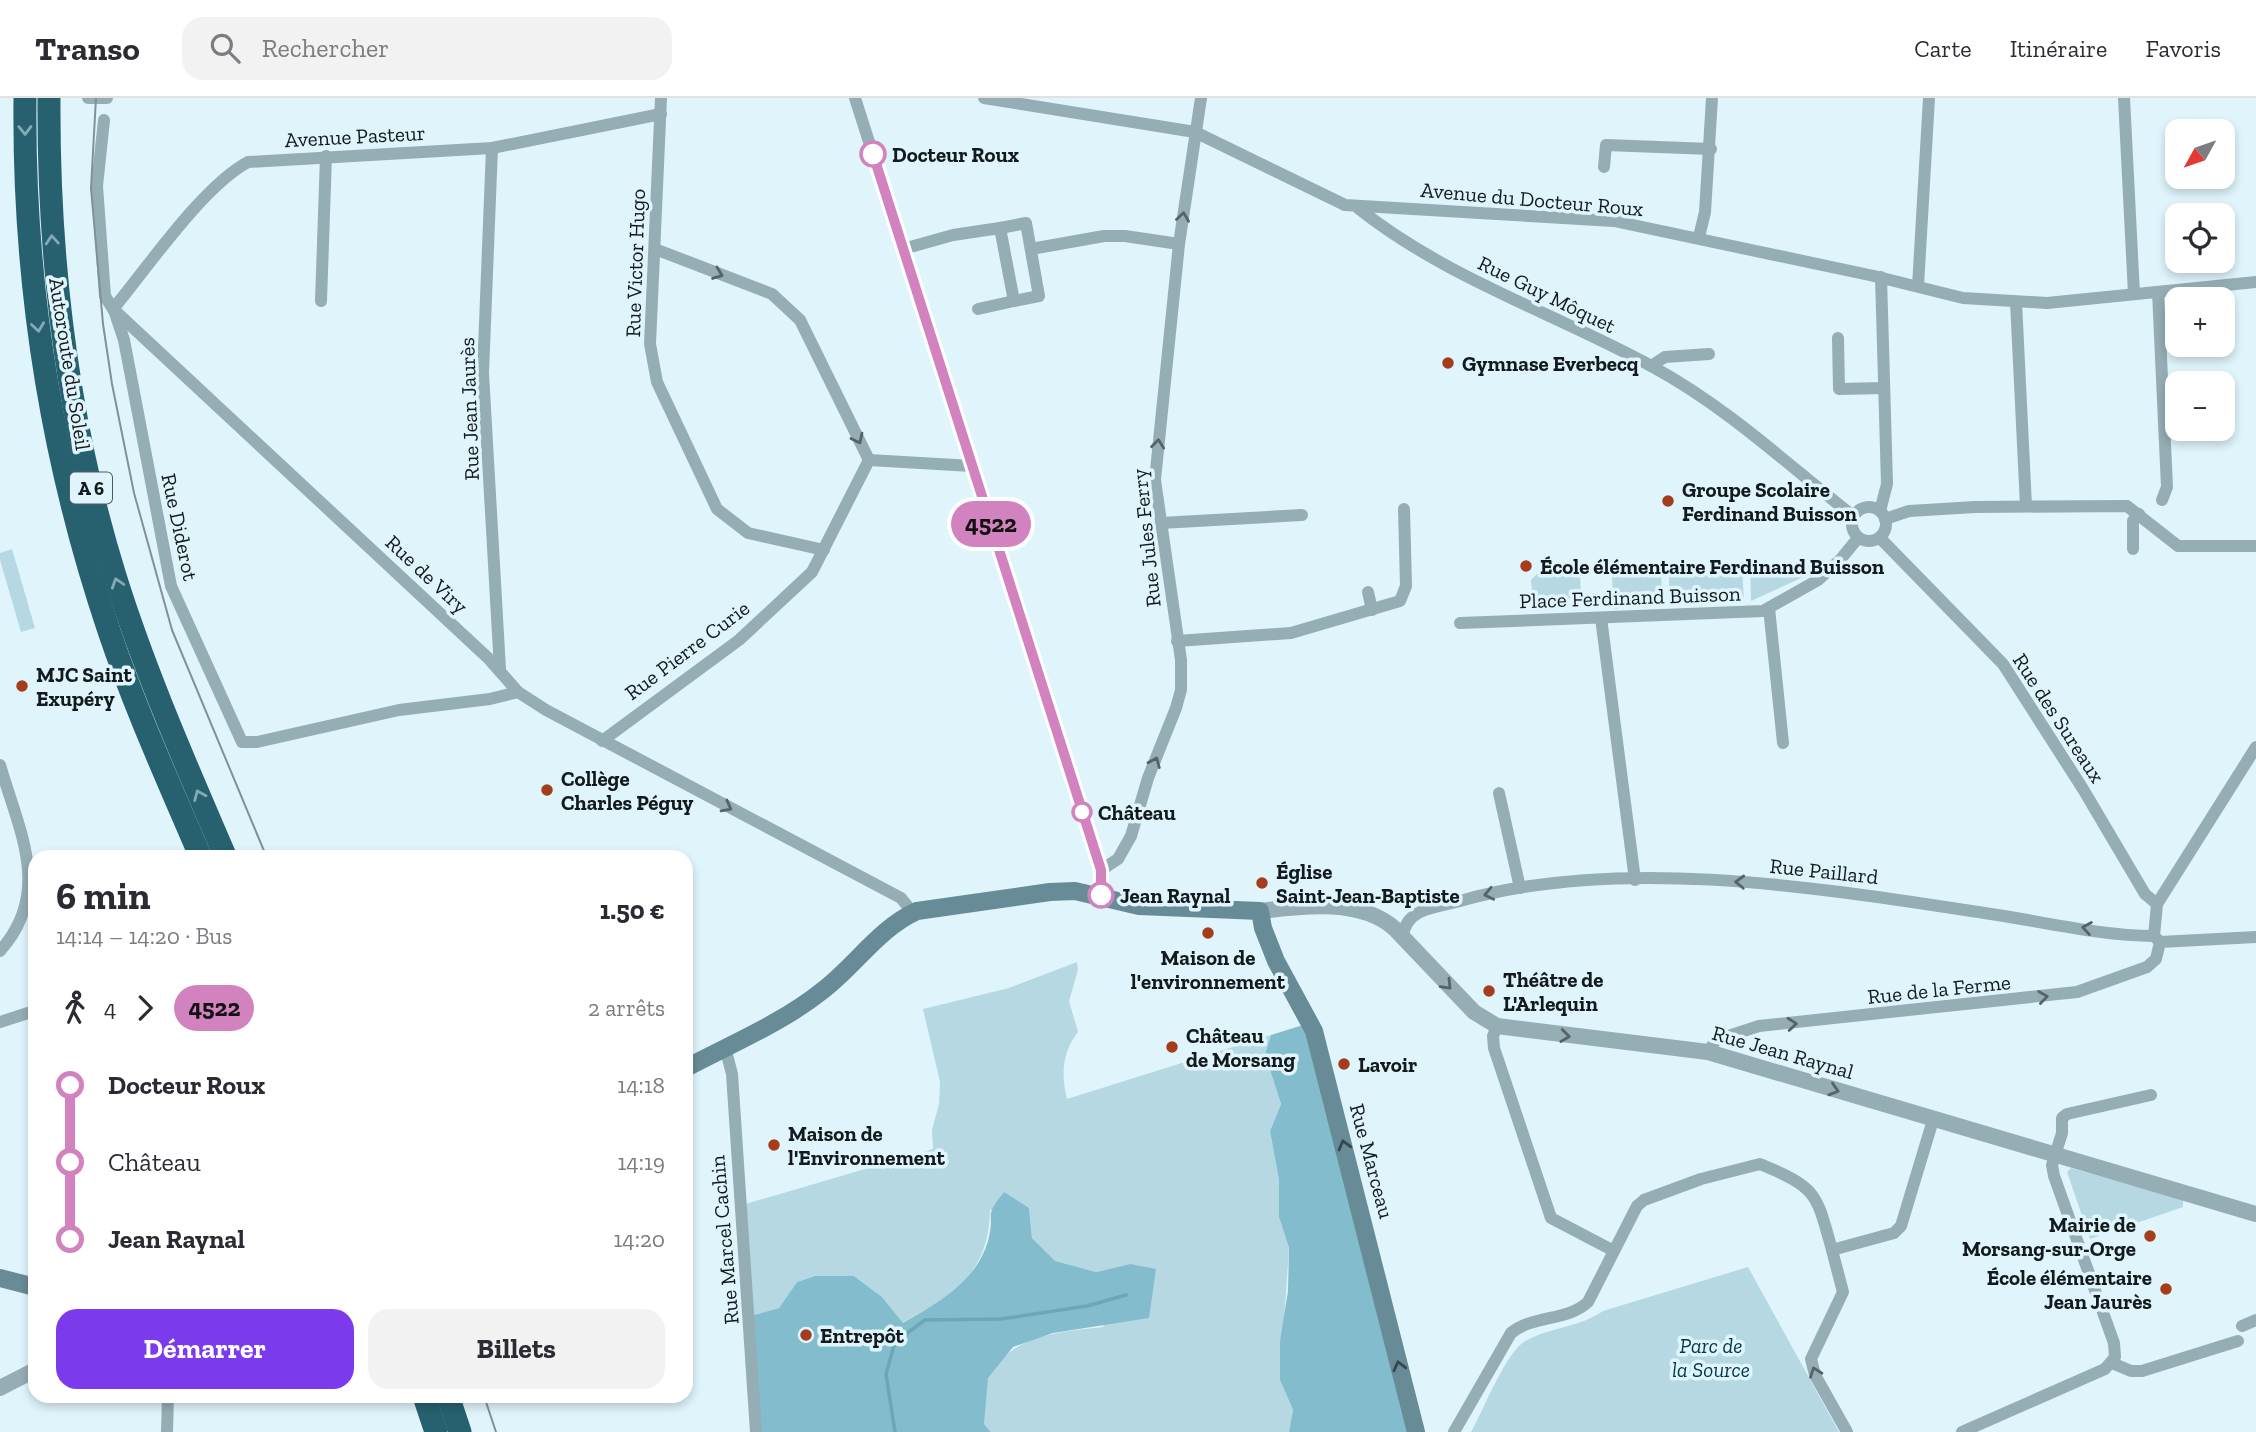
<!DOCTYPE html>
<html lang="fr">
<head>
<meta charset="utf-8">
<style>
  :root { --surface:#fff; --page:#f2f2f3; --text:#2b2b33; --muted:#7c7c81; --line:#e1e1e2; --accent:#7c3aed }
  body { margin:0; font-family:"Zilla Slab",serif; background:var(--page); color:var(--text); height:100vh; display:flex; flex-direction:column; font-size:26px; white-space:nowrap }
  * { box-sizing:border-box; margin:0 }
  p { font-size:23px; color:var(--muted) }
  .icon { flex:none; width:38px; height:38px; fill:none; stroke:currentColor; stroke-width:2; stroke-linecap:round; stroke-linejoin:round }
  .map { position:relative; flex:1; overflow:hidden }
  .drawer { position:absolute; left:28px; top:752px; width:665px; height:553px; display:flex; flex-direction:column; background:var(--surface); border-radius:21px; box-shadow:0 4px 10px #0003 }
  .drawer>* { flex:none }
  .badge { padding:0 14px; border-radius:23px; font-size:24px; line-height:46px }
  .needle { width:46px; rotate:230deg }
  .tools { position:absolute; left:2165px; top:21px; display:grid; gap:14px }
  .tools a { display:grid; place-items:center; width:70px; height:70px; border-radius:14px; background:var(--surface); box-shadow:0 4px 10px #0003; font-size:35px }
  .map>.badge { position:absolute; translate:-50% -50%; box-shadow:0 0 0 4px #fff }
  .legs { display:flex; align-items:center; gap:10px; height:77px; padding:0 28px; font-size:23px }
  .legs p { margin-inline-start:auto }
  .headline { display:flex; align-items:center; justify-content:space-between; height:119px; padding:0 28px }
  h1 { font-size:38px; font-weight:800; line-height:52px }
  .button { display:flex; gap:14px; margin-top:auto; padding:14px 28px }
  .button a { flex:1; height:80px; border-radius:21px; background:var(--accent); color:#fff; font-size:28px; font-weight:800; line-height:80px; text-align:center }
  .button a+a { background:var(--page); color:var(--text) }
  ul { padding:0 28px; list-style:none }
  li { display:flex; align-items:center; gap:24px; height:77px; font-size:26px }
  li i { display:grid; place-items:center; width:10px; height:100%; margin:0 9px; background:currentColor }
  li i::after { content:''; width:18px; height:18px; margin:-9px; border:5px solid; border-radius:50%; background:var(--surface) }
  li p { margin-inline-start:auto }
  li:first-child i { background:linear-gradient(#0000 50%,currentColor 0) }
  li:last-child i { background:linear-gradient(currentColor 50%,#0000 0) }
  header { display:flex; align-items:center; gap:42px; box-sizing:border-box; height:98px; padding:0 35px; background:var(--surface); border-bottom:2px solid var(--line) }
  header strong { font-size:33px }
  nav { display:flex; gap:38px; margin-inline-start:auto; font-size:24px }
  .search { width:490px; height:63px; background:var(--page); display:flex; align-items:center; gap:18px; box-sizing:border-box; padding:0 24px; border-radius:21px; color:var(--muted); font-size:26px }
  .map>svg:first-child { display:block }
  .green { fill:#b6d8e3 }
  .forest { fill:#83bdcd }
  .lines { fill:none; stroke-linecap:round; stroke-linejoin:round }
  .stream { stroke:#6da6b6; stroke-width:3.5 }
  .minor { stroke:#95adb4; stroke-width:12 }
  .tertiary { stroke:#95adb4; stroke-width:16 }
  .secondary { stroke:#688c97; stroke-width:18 }
  .motorway { stroke:#27616f; stroke-width:23 }
  .tram { stroke:#829195; stroke-width:2 }
  .oneway { stroke:#83abb5 }
  .oneway2 { stroke:#546468 }
  .oneway3 { stroke:#35484e }
  .line-1-casing { stroke:#fff; stroke-width:16 }
  .line-1 { stroke:#d282be; stroke-width:10 }
  .stop-1-dot { fill:#fff; stroke:#d282be; stroke-width:3.5 }
  .poi-dot { fill:#a43d1b; stroke:#dff5fb; stroke-width:2.5 }
  .labels { text-anchor:middle; dominant-baseline:central; stroke-width:7; stroke-linejoin:round; paint-order:stroke }
  .shield { fill:#dff5fb; stroke:#505c60; stroke-width:2 }
  .shield-label { font-size:19px; font-weight:bold; fill:#131a1d }
  .street-label { font-size:21px; fill:#131a1d; stroke:#dff5fb }
  .stop-label { font-size:21px; font-weight:bold; fill:#131a1d; stroke:#dff5fb; text-anchor:start }
  .poi-label { font-size:21px; font-weight:bold; fill:#131a1d; stroke:#dff5fb; text-anchor:start }
  .park-label { font-size:21px; font-style:italic; fill:#013844; stroke:#dff5fb }
</style>
</head>
<body>
<header>
<strong>Transo</strong>
<div class="search"><svg class="icon" aria-label="search" viewBox="0 0 24 24"><circle cx="10" cy="10" r="6"/><path d="M15 15l6 6"/></svg>Rechercher</div>
<nav><a>Carte</a><a>Itinéraire</a><a>Favoris</a></nav>
</header>
<div class="map">
<svg width="2256" height="1334" viewBox="0 0 2256 1334">
  <rect width="100%" height="100%" fill="#dff5fb"/>
  <g class="green">
    <path d="M12 451 35 530 21 534 0 462V455Z"/>
    <path d="M1819 464 1801 480 1751 503 1750 467Z"/>
    <path d="M1742 467 1744 504 1706 505V496L1669 497V470Z"/>
    <path d="M1661 471 1662 497 1619 498 1618 511H1613L1612 473Z"/>
    <path d="M1539 474H1580L1581 500 1533 502 1531 482Z"/>
    <path d="M1077 864 1078 872 1069 903 1078 934C1062 954 1061 977 1067 1001L1271 937 1265 956 1281 1006 1270 1033 1279 1082V1119L1289 1150 1280 1282 1293 1312 1289 1334H991L984 1326C985 1313 983 1290 989 1278 1013 1236 1060 1234 1103 1229L1130 1166 1096 1174 1054 1163 1032 1140 1029 1110 990 1112C989 1176 953 1197 902 1225L882 1199 854 1178H815L797 1184 779 1210 750 1218 742 1107 933 1051 932 1032 939 1006 940 984 923 911 1009 890Z"/>
    <path d="M2071 1070 2183 1102V1109L2090 1141 2067 1074Z"/>
    <path d="M1748 1169 1839 1334H1471C1483 1313 1507 1251 1527 1242 1552 1229 1580 1229 1603 1213Z"/>
  </g>
  <g class="forest">
    <path d="M1303 927 1319 972 1410 1334H1289L1293 1312 1280 1282V1243L1288 1193 1289 1150 1279 1119V1082L1270 1033 1281 1006 1265 956 1271 937Z"/>
    <path d="M1004 1094 1029 1110 1032 1140 1055 1163 1096 1174 1130 1166 1156 1171 1149 1220 1053 1235 1013 1249 988 1280 984 1326 991 1334H756L750 1218 779 1210 797 1184 815 1178H854L882 1199 903 1225C938 1205 979 1182 989 1139 995 1113 983 1120 1004 1094Z"/>
  </g>
  <g class="lines">
    <path class="stream" d="M895 1334 886 1276 895 1244 925 1222 1001 1221 1087 1208 1126 1197"/>
    <g class="minor">
      <path d="M88 0H107"/>
      <path d="M661 0 650 246 657 284 717 411 748 435 824 452"/>
      <path d="M855 0 1101 772V797"/>
      <path d="M984 0 1195 34 1345 107 1614 123 1874 178 1963 200 2047 205 2256 184"/>
      <path d="M2124 0 2134 196"/>
      <path d="M104 22 97 88 105 198 113 211 488 560 518 594 546 612 901 800 913 815"/>
      <path d="M492 50 483 275 500 571"/>
      <path d="M1604 69 1606 47 1711 51"/>
      <path d="M1358 110C1447 181 1555 215 1653 269 1728 310 1787 366 1853 418"/>
      <path d="M1026 125 1039 198 1014 203 1000 130Z"/>
      <path d="M1699 139 1705 114 1712 0"/>
      <path d="M655 151 772 196 800 222 869 362"/>
      <path d="M903 151 953 137 1000 130"/>
      <path d="M1031 151 1104 138H1125L1179 146"/>
      <path d="M1918 188 1929 0"/>
      <path d="M2158 194 2167 389 2162 402"/>
      <path d="M321 203 326 58"/>
      <path d="M2016 204 2026 408"/>
      <path d="M113 211C148 169 202 89 248 64L492 50 661 16"/>
      <path d="M978 211 1014 203"/>
      <path d="M114 212 124 242 171 488 242 644H257L399 612 490 601 518 594"/>
      <path d="M1838 240 1839 291 1884 290"/>
      <path d="M1651 268 1665 259 1709 256"/>
      <circle cx="1869" cy="426" r="17"/>
      <path d="M1880 413 1887 386 1881 179"/>
      <path d="M1885 421 1909 413 1975 409 2127 408 2178 448H2256"/>
      <path d="M1161 425 1302 417"/>
      <path d="M1880 440 2003 566 2083 691 2145 796 2157 806"/>
      <path d="M2133 451V423L2139 416"/>
      <path d="M1368 494 1372 512"/>
      <path d="M1769 510 1783 645"/>
      <path d="M1601 520 1635 782"/>
      <path d="M1460 525 1763 513 1818 482 1840 462 1858 440"/>
      <path d="M1177 543 1291 535 1400 503 1406 488 1404 411"/>
      <path d="M602 643 739 542 812 474 869 362 972 368"/>
      <path d="M0 667C19 733 53 794 0 853"/>
      <path d="M1499 695 1520 790"/>
      <path d="M1101 772 1118 761 1131 738 1148 680 1176 610 1181 592V562L1155 382 1179 146 1201 0"/>
      <path d="M2154 838 2157 806 2256 649"/>
      <path d="M1403 839C1405 810 1435 810 1460 803 1623 756 1826 791 1991 816 2045 824 2101 838 2154 838L2160 844 2256 839"/>
      <path d="M0 924 31 914"/>
      <path d="M1497 928 1493 938 1494 950 1551 1120 1614 1153"/>
      <path d="M725 949 732 976 756 1334"/>
      <path d="M1708 954 1716 942 1759 928 2077 894 2147 869 2156 861 2160 844"/>
      <path d="M1832 1152 1843 1194 1811 1261 1815 1277 1847 1334"/>
      <path d="M2242 1228 2256 1222"/>
      <path d="M2112 1265 2131 1273H2142L2238 1243"/>
      <path d="M167 1334 168 1298"/>
      <path d="M1454 1334 1511 1235C1533 1217 1568 1223 1588 1204L1637 1108 1644 1102 1701 1081 1760 1066C1818 1090 1816 1095 1832 1152L1894 1135 1901 1128 1933 1022"/>
      <path d="M1962 1334 2105 1271 2115 1259 2114 1245 2054 1078 2052 1067 2062 1035V1020L2067 1016 2151 997"/>
    </g>
    <g class="tertiary">
      <path d="M1260 813C1302 808 1361 800 1395 831L1474 914 1497 928 1708 954 2256 1116"/>
      <path d="M0 1290 35 1272"/>
    </g>
    <g class="secondary">
      <path d="M686 970C731 946 782 925 822 893 855 868 879 830 917 813L1050 794 1075 793 1139 808 1260 813 1263 830 1276 863 1314 933 1416 1334"/>
      <path d="M0 1180 35 1189"/>
    </g>
    <g class="motorway">
      <path d="M25 0C23 182 51 361 109 533 135 610 169 685 201 760"/>
      <path d="M49 0C48 162 67 323 115 478 145 574 186 667 226 760"/>
      <path d="M424 1298 436 1334"/>
      <path d="M448 1298 460 1334"/>
    </g>
    <g class="tram">
      <path d="M96 0 91 90 103 226 112 286 134 395 172 532 267 760"/>
      <path d="M484 1298 496 1334"/>
    </g>
  </g>
  <defs><path id="oneway-chevron" d="M-2-3.5L2.5 0L-2 3.5" fill="none" stroke-width="1.6" stroke-linecap="round" stroke-linejoin="round" transform="scale(1.75)"/></defs>
  <g class="oneway">
    <use href="#oneway-chevron" transform="translate(25 32) rotate(89)"/>
    <use href="#oneway-chevron" transform="translate(52 142) rotate(-94)"/>
    <use href="#oneway-chevron" transform="translate(38 229) rotate(82)"/>
    <use href="#oneway-chevron" transform="translate(117 485) rotate(-108)"/>
    <use href="#oneway-chevron" transform="translate(199 697) rotate(-113)"/>
  </g>
  <g class="oneway2">
    <use href="#oneway-chevron" transform="translate(1183 119) rotate(-82)"/>
    <use href="#oneway-chevron" transform="translate(718 176) rotate(21)"/>
    <use href="#oneway-chevron" transform="translate(858 341) rotate(64)"/>
    <use href="#oneway-chevron" transform="translate(1158 346) rotate(-84)"/>
    <use href="#oneway-chevron" transform="translate(1155 664) rotate(-67)"/>
    <use href="#oneway-chevron" transform="translate(727 709) rotate(28)"/>
    <use href="#oneway-chevron" transform="translate(1740 784) rotate(-178)"/>
    <use href="#oneway-chevron" transform="translate(1489 796) rotate(168)"/>
    <use href="#oneway-chevron" transform="translate(2087 830) rotate(-171)"/>
    <use href="#oneway-chevron" transform="translate(1447 887) rotate(46)"/>
    <use href="#oneway-chevron" transform="translate(2043 899) rotate(-8)"/>
    <use href="#oneway-chevron" transform="translate(1792 926) rotate(-5)"/>
    <use href="#oneway-chevron" transform="translate(1565 938) rotate(7)"/>
    <use href="#oneway-chevron" transform="translate(1834 992) rotate(17)"/>
    <use href="#oneway-chevron" transform="translate(1815 1274) rotate(-110)"/>
  </g>
  <g class="oneway3">
    <use href="#oneway-chevron" transform="translate(1344 1047) rotate(-105)"/>
    <use href="#oneway-chevron" transform="translate(1399 1268) rotate(-104)"/>
  </g>
  <g class="lines">
    <g class="line-1-casing">
      <path id="line-1" d="M873 56 1101 772V797"/>
    </g>
    <use href="#line-1" class="line-1"/>
  </g>
  <g class="stop-1-dot">
    <circle cx="873" cy="56" r="12"/>
    <circle cx="1082" cy="714" r="9"/>
    <circle cx="1101" cy="797" r="12"/>
  </g>
  <g class="poi-dot">
    <circle cx="1448" cy="265" r="7"/>
    <circle cx="1668" cy="403" r="7"/>
    <circle cx="1526" cy="468" r="7"/>
    <circle cx="22" cy="588" r="7"/>
    <circle cx="547" cy="692" r="7"/>
    <circle cx="1262" cy="785" r="7"/>
    <circle cx="1208" cy="835" r="7"/>
    <circle cx="1489" cy="893" r="7"/>
    <circle cx="1172" cy="949" r="7"/>
    <circle cx="1344" cy="966" r="7"/>
    <circle cx="774" cy="1047" r="7"/>
    <circle cx="2150" cy="1138" r="7"/>
    <circle cx="2166" cy="1191" r="7"/>
    <circle cx="806" cy="1237" r="7"/>
  </g>
  <g class="labels">
    <rect class="shield" x="70" y="374.5" width="42" height="31" rx="5"/>
    <g class="shield-label">
      <text x="91" y="390">A 6</text>
    </g>
    <g class="street-label">
      <text transform="translate(355 38) rotate(-3)">Avenue Pasteur</text>
      <text transform="translate(1532 101) rotate(5)">Avenue du Docteur Roux</text>
      <text transform="translate(635 165) rotate(-88)">Rue Victor Hugo</text>
      <text transform="translate(1547 196) rotate(26)">Rue Guy Môquet</text>
      <text transform="translate(70 266) rotate(81)">Autoroute du Soleil</text>
      <text transform="translate(469 311) rotate(-92)">Rue Jean Jaurès</text>
      <text transform="translate(180 429) rotate(78)">Rue Diderot</text>
      <text transform="translate(1146 440) rotate(-96)">Rue Jules Ferry</text>
      <text transform="translate(427 476) rotate(43)">Rue de Viry</text>
      <text transform="translate(1630 499) rotate(-2)">Place Ferdinand Buisson</text>
      <text transform="translate(687 552) rotate(-37)">Rue Pierre Curie</text>
      <text transform="translate(2059 620) rotate(57)">Rue des Sureaux</text>
      <text transform="translate(1824 773) rotate(6)">Rue Paillard</text>
      <text transform="translate(1939 891) rotate(-6)">Rue de la Ferme</text>
      <text transform="translate(1783 954) rotate(16)">Rue Jean Raynal</text>
      <text transform="translate(1372 1063) rotate(75)">Rue Marceau</text>
      <text transform="translate(724 1142) rotate(-95)">Rue Marcel Cachin</text>
    </g>
    <g class="stop-label">
      <text x="892" y="56">Docteur Roux</text>
      <text x="1098" y="714">Château</text>
      <text x="1120" y="797">Jean Raynal</text>
    </g>
    <g class="poi-label">
      <text x="1462" y="265">Gymnase Everbecq</text>
      <text x="1682" y="391">Groupe Scolaire<tspan x="1682" dy="24">Ferdinand Buisson</tspan></text>
      <text x="1540" y="468">École élémentaire Ferdinand Buisson</text>
      <text x="36" y="576">MJC Saint<tspan x="36" dy="24">Exupéry</tspan></text>
      <text x="561" y="680">Collège<tspan x="561" dy="24">Charles Péguy</tspan></text>
      <text x="1276" y="773">Église<tspan x="1276" dy="24">Saint-Jean-Baptiste</tspan></text>
      <text x="1208" y="859" text-anchor="middle">Maison de<tspan x="1208" dy="24">l'environnement</tspan></text>
      <text x="1503" y="881">Théâtre de<tspan x="1503" dy="24">L'Arlequin</tspan></text>
      <text x="1186" y="937">Château<tspan x="1186" dy="24">de Morsang</tspan></text>
      <text x="1358" y="966">Lavoir</text>
      <text x="788" y="1035">Maison de<tspan x="788" dy="24">l'Environnement</tspan></text>
      <text x="2136" y="1126" text-anchor="end">Mairie de<tspan x="2136" dy="24">Morsang-sur-Orge</tspan></text>
      <text x="2152" y="1179" text-anchor="end">École élémentaire<tspan x="2152" dy="24">Jean Jaurès</tspan></text>
      <text x="820" y="1237">Entrepôt</text>
    </g>
    <g class="park-label">
      <text x="1711" y="1247">Parc de<tspan x="1711" dy="24">la Source</tspan></text>
    </g>
  </g>
</svg>
<div class="tools">
<a><svg class="needle" viewBox="-14 -14 28 28"><path d="M0-13l5 13h-10z" fill="#e53935"/><path d="M0 13l5-13h-10z" fill="#7c7c81"/></svg></a>
<a><svg class="icon" aria-label="locate" viewBox="0 0 24 24"><circle cx="12" cy="12" r="6"/><path d="M12 2v4M12 18v4M2 12h4M18 12h4"/></svg></a>
<a>+</a>
<a>−</a>
</div>
<b class="badge" style="left:991px;top:426px;background:#d282be;color:#111">4522</b>
<section class="drawer">
<div class="headline"><div><h1>6 min</h1><p>14:14 – 14:20 · Bus</p></div><b>1.50 €</b></div>
<div class="legs"><svg class="icon" aria-label="walk" viewBox="0 0 24 24"><circle cx="13" cy="4" r="2"/><path d="M13 8l-2 6 4 7M11 14l-3 7M7 12l3-4h3l4 4"/></svg>4<svg class="icon" aria-label="forward" viewBox="0 0 24 24"><path d="M9 5l7 7-7 7"/></svg><b class="badge" style="background:#d282be;color:#111">4522</b><p>2 arrêts</p></div>
<ul>
<li><i style="color:#d282be"></i><b>Docteur Roux</b><p>14:18</p></li>
<li><i style="color:#d282be"></i><span>Château</span><p>14:19</p></li>
<li><i style="color:#d282be"></i><b>Jean Raynal</b><p>14:20</p></li>
</ul>
<div class="button"><a>Démarrer</a><a>Billets</a></div>
</section>
</div>
</body>
</html>
